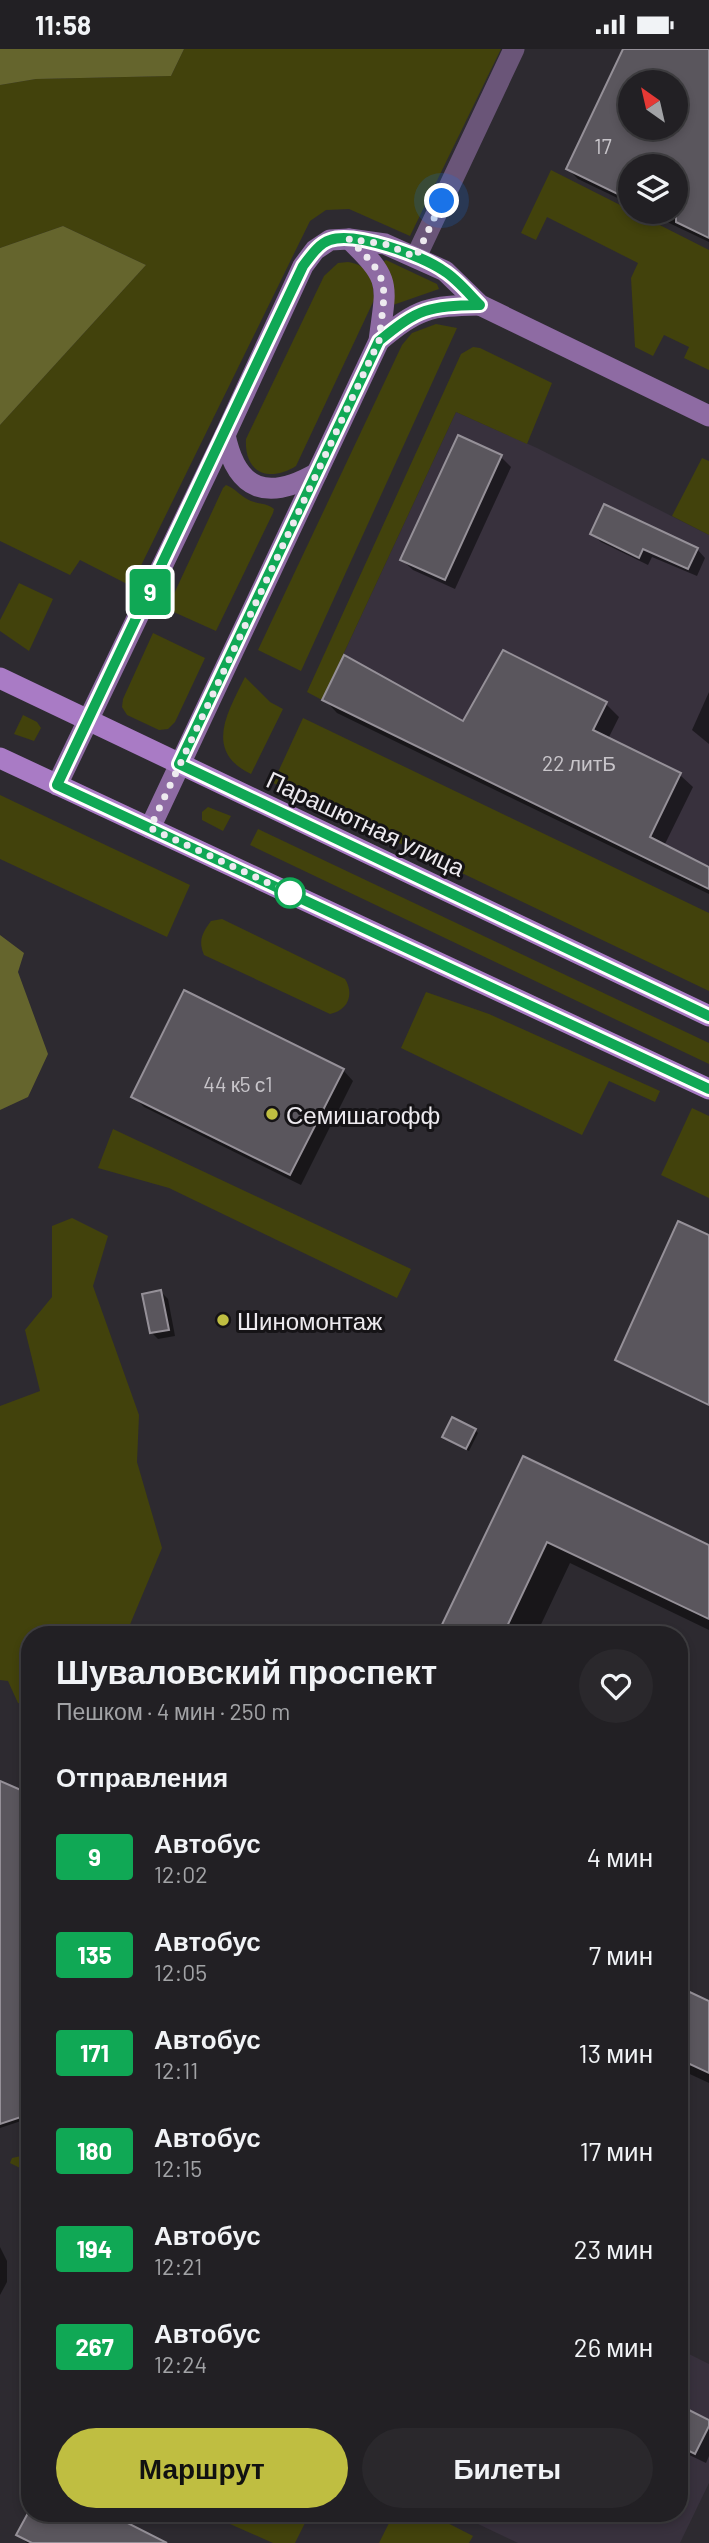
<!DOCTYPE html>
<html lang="ru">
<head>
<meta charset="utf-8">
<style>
  :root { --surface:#222024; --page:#2a282c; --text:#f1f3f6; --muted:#a2a3a6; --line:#3f3e41; --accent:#bfbe41 }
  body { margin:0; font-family:Barlow,sans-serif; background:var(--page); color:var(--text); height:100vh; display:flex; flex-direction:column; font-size:26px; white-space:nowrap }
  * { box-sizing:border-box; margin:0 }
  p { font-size:23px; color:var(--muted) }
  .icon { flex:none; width:38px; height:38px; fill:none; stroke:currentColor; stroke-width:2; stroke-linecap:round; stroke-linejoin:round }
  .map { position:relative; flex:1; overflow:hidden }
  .sheet { position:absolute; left:21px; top:1577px; width:667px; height:896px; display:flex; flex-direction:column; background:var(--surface); border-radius:28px; box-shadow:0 4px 10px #0003,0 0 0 2px var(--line) }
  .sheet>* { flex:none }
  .badge { padding:0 14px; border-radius:5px; font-size:24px; line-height:46px }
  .needle { width:46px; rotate:326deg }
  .fabs { position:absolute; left:618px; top:21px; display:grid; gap:14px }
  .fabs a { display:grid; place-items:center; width:70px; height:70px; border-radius:50%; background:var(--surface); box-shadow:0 4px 10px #0003,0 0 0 2px var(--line); font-size:35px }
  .you { position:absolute; width:35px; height:35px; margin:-18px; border:5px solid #fff; border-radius:50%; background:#1a73e8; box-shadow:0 0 0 10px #1a73e833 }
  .map>.badge { position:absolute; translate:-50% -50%; box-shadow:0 0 0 4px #fff }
  h2 { padding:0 35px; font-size:26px; line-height:63px }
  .round { display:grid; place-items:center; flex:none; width:74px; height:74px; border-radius:37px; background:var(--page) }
  .head { display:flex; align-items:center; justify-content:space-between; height:119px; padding:0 35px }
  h1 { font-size:33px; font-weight:700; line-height:52px }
  .cta { display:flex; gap:14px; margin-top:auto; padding:14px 35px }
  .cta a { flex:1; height:80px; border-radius:42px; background:var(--accent); color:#111; font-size:28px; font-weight:700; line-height:80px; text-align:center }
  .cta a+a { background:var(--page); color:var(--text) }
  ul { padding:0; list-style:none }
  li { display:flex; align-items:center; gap:21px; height:98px; padding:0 35px }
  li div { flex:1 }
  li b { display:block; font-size:26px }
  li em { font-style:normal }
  li .badge { min-width:77px; font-weight:700; text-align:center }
  .status { display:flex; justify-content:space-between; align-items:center; height:49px; padding:0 35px; background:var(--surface); direction:ltr }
  .status svg { height:19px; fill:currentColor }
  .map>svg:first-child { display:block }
  .built { fill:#38313d }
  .green { fill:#42420c }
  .forest { fill:#65652d }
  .shadow { fill:#0007; fill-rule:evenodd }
  .building { fill:#5a565d; stroke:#959098; stroke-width:2; fill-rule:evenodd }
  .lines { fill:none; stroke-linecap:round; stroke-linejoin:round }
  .street { stroke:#6a5578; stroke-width:21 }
  .secondary { stroke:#8e6ba3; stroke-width:21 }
  .primary { stroke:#a97bc5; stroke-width:21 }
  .line-casing { stroke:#fff; stroke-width:16 }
  .line { stroke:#10a855; stroke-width:10 }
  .walk { stroke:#edeaef; stroke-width:7; stroke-dasharray:0 12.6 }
  .stop-dot { fill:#fff; stroke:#10a855; stroke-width:3.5 }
  .poi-dot { fill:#bfbe41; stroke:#151316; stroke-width:2.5 }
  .labels { text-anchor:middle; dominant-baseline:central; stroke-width:6; stroke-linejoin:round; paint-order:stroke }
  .number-label { font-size:21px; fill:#c8c5ca }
  .street-label { font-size:24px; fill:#edeaef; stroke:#151316 }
  .poi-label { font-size:24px; fill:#edeaef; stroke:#151316; text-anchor:start }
</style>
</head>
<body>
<div class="status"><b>11:58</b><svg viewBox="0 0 49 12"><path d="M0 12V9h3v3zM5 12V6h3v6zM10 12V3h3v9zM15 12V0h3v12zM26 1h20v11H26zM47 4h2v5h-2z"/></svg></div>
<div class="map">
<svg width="709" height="2494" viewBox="0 0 709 2494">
  <rect width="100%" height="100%" fill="#2d2a30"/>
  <g class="built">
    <path d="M456 363 537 399 709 486V840L322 651Z"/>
    <path d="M679 2300 709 2315V2434L680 2494H518L455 2464H679Z"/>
  </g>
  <g class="green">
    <path d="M184 0H501L410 187 349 160 326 161 310 172 131 537 80 511 70 526 0 492V376L146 216 63 177 0 199V36L36 30 171 27Z"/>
    <path d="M551 121 709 201V321L684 309 689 298 664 286 653 307 635 298 631 229 638 214 547 168 536 191 521 184Z"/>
    <path d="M386 211 437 235 439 240 393 256 383 213Z"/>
    <path d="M348 213C370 216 373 231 374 251L296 417C269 434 244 424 246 390L324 227 338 214Z"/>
    <path d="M436 275 457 279 301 622 258 601 402 296 412 284Z"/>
    <path d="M473 298 480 299 552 334 527 395 456 363 322 651 307 643 461 305Z"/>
    <path d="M702 409 709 412V486L672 467Z"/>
    <path d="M226 436C235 439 241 448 251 452 259 455 267 454 274 460L273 464 216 582 167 560 223 439Z"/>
    <path d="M19 534 53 550 29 602 0 582V571Z"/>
    <path d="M153 584 205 609 175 673 168 680 159 681 127 666 122 658 123 650Z"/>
    <path d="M245 628 270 653 283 660 251 725C203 702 228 663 245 628Z"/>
    <path d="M23 666 37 673 41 679 34 692 14 685Z"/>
    <path d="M303 669 709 864V942L273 734Z"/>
    <path d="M0 746 190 836 167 888 0 810Z"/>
    <path d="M208 758 231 767 223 782 202 771V763Z"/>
    <path d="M258 780 709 994V1015L250 796Z"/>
    <path d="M222 870 345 930C355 946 347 962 330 965L204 906C198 892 202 884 211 872Z"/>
    <path d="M426 943 489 965 660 1042 655 1053 609 1032 582 1086 401 999Z"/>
    <path d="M692 1059 709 1067V1149L661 1126Z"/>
    <path d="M113 1080 411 1220 397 1249 169 1139 98 1119Z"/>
    <path d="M72 1169 108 1187 93 1237 139 1366 137 1413 162 1499 126 1585 30 1586V1657L18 1654 8 1632 0 1631V1357L40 1342 25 1281 52 1248V1177Z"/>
    <path d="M30 2105V2124L10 2114 12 2109Z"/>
    <path d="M205 2464H310L295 2494H273Z"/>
    <path d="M394 2464H428L473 2487 469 2494H379Z"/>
  </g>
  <g class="forest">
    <path d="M0 0H184L171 27 36 30 0 36Z"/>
    <path d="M63 177 146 216 0 376V199Z"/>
    <path d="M0 886 24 904 18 923 48 1005 28 1048 0 1061Z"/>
  </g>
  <g class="shadow">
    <path d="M625 0H709V193L646 163H676V117H630V155L578 130 568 120ZM630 33H676V79H630Z"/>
    <path d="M501 408 511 418 455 540 413 521 402 511Z"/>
    <path d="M592 485 697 500 705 509 697 527 652 508 648 516 601 493Z"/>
    <path d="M504 604 606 655 619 668 608 690 680 726 693 738 664 797 709 819V845L337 664 325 651 464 675Z"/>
    <path d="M709 643V695L692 681Z"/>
    <path d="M343 1021 353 1032 301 1136 144 1058 133 1047Z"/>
    <path d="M709 1188V1356L617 1311Z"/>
    <path d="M161 1243 168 1250 175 1287 158 1290 151 1283Z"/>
    <path d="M475 1381 478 1384 469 1402 444 1388Z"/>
    <path d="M524 1410 709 1498V1581L570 1514 536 1586H439Z"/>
    <path d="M0 1734 30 1747V2069L0 2079Z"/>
    <path d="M679 1940 709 1954V2034L679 2020Z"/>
    <path d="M0 2198 7 2212V2233L0 2246Z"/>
    <path d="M679 2358 709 2373V2407L706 2414 681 2402 679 2406Z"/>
    <path d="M30 2464H117L114 2469 164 2494H27L19 2486Z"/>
  </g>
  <g class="building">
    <path d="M623 0H709V189L676 173V117H630V151L566 120ZM630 33H676V79H630Z"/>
    <path d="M458 386 502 406 445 531 400 511Z"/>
    <path d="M604 455 698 499 688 520 643 500 639 509 590 485Z"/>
    <path d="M503 601 607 653 593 681 681 724 650 788 709 818V840L322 651 344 606 463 672Z"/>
    <path d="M184 941 344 1020 290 1126 131 1048Z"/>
    <path d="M678 1172 709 1186V1356L615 1311Z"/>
    <path d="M161 1241 169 1281 150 1284 142 1245Z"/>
    <path d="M452 1368 476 1380 466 1400 442 1388Z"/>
    <path d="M523 1407 709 1496V1570L547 1493 503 1586H437Z"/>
    <path d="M0 1732 30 1745V2065L0 2075Z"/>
    <path d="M679 1938 709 1952V2024L679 2010Z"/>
    <path d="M679 2356 709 2371V2377L695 2405 679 2397Z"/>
    <path d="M28 2464H108L167 2494H32L16 2486Z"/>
  </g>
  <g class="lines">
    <path class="street" d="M416 208 514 0"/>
    <g class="secondary">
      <path d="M379 292C419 259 428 257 480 256"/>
      <path d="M225 386C237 443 268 452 317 424"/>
      <path d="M57 736 225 386 303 217 315 201 330 191 349 190 385 195 445 222 480 256 709 367"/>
      <path d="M150 779 379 292C386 235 393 232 349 190"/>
    </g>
    <g class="primary">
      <path d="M0 629 709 967"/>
      <path d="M0 709 709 1040"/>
    </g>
  </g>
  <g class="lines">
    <g class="line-casing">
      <path id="line" d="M709 967 179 715 379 292C419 259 428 257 480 256 469 245 457 230 444 222 423 207 355 182 330 191 318 195 310 208 303 217L57 736 709 1040"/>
    </g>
    <use href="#line" class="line"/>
    <path class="walk" d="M290 844 150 779 379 292C385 235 393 232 349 190L385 195 416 208 442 152"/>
  </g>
  <circle class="stop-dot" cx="290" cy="844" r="14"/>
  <g class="poi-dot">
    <circle cx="272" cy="1065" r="7"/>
    <circle cx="223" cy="1271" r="7"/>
  </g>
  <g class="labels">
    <g class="number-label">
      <text x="603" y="96">17</text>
      <text x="579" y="713">22 литБ</text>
      <text x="238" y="1034">44 к5 с1</text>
    </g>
    <g class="street-label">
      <text transform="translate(366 774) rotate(25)">Парашютная улица</text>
    </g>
    <g class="poi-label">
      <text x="286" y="1065">Семишагофф</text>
      <text x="237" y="1271">Шиномонтаж</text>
    </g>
  </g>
</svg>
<div class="fabs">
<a><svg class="needle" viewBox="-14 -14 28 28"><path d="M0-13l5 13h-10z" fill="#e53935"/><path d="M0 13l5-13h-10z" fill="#a2a3a6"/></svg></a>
<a><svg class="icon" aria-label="layers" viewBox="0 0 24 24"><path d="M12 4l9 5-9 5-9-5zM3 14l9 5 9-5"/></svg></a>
</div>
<div class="you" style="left:442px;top:152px"></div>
<b class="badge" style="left:150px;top:543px;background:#10a855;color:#fff">9</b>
<section class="sheet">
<div class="head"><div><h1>Шуваловский проспект</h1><p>Пешком · 4 мин · 250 m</p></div><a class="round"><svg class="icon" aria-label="heart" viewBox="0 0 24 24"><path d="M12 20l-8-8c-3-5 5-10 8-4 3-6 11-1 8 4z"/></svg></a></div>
<h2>Отправления</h2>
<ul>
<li><span class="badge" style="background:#10a855;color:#fff">9</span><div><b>Автобус</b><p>12:02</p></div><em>4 мин</em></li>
<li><span class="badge" style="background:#10a855;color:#fff">135</span><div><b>Автобус</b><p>12:05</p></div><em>7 мин</em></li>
<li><span class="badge" style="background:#10a855;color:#fff">171</span><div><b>Автобус</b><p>12:11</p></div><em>13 мин</em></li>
<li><span class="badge" style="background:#10a855;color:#fff">180</span><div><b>Автобус</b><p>12:15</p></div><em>17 мин</em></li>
<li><span class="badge" style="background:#10a855;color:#fff">194</span><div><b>Автобус</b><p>12:21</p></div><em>23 мин</em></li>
<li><span class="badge" style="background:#10a855;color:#fff">267</span><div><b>Автобус</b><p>12:24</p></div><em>26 мин</em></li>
</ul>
<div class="cta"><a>Маршрут</a><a>Билеты</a></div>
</section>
</div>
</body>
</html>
